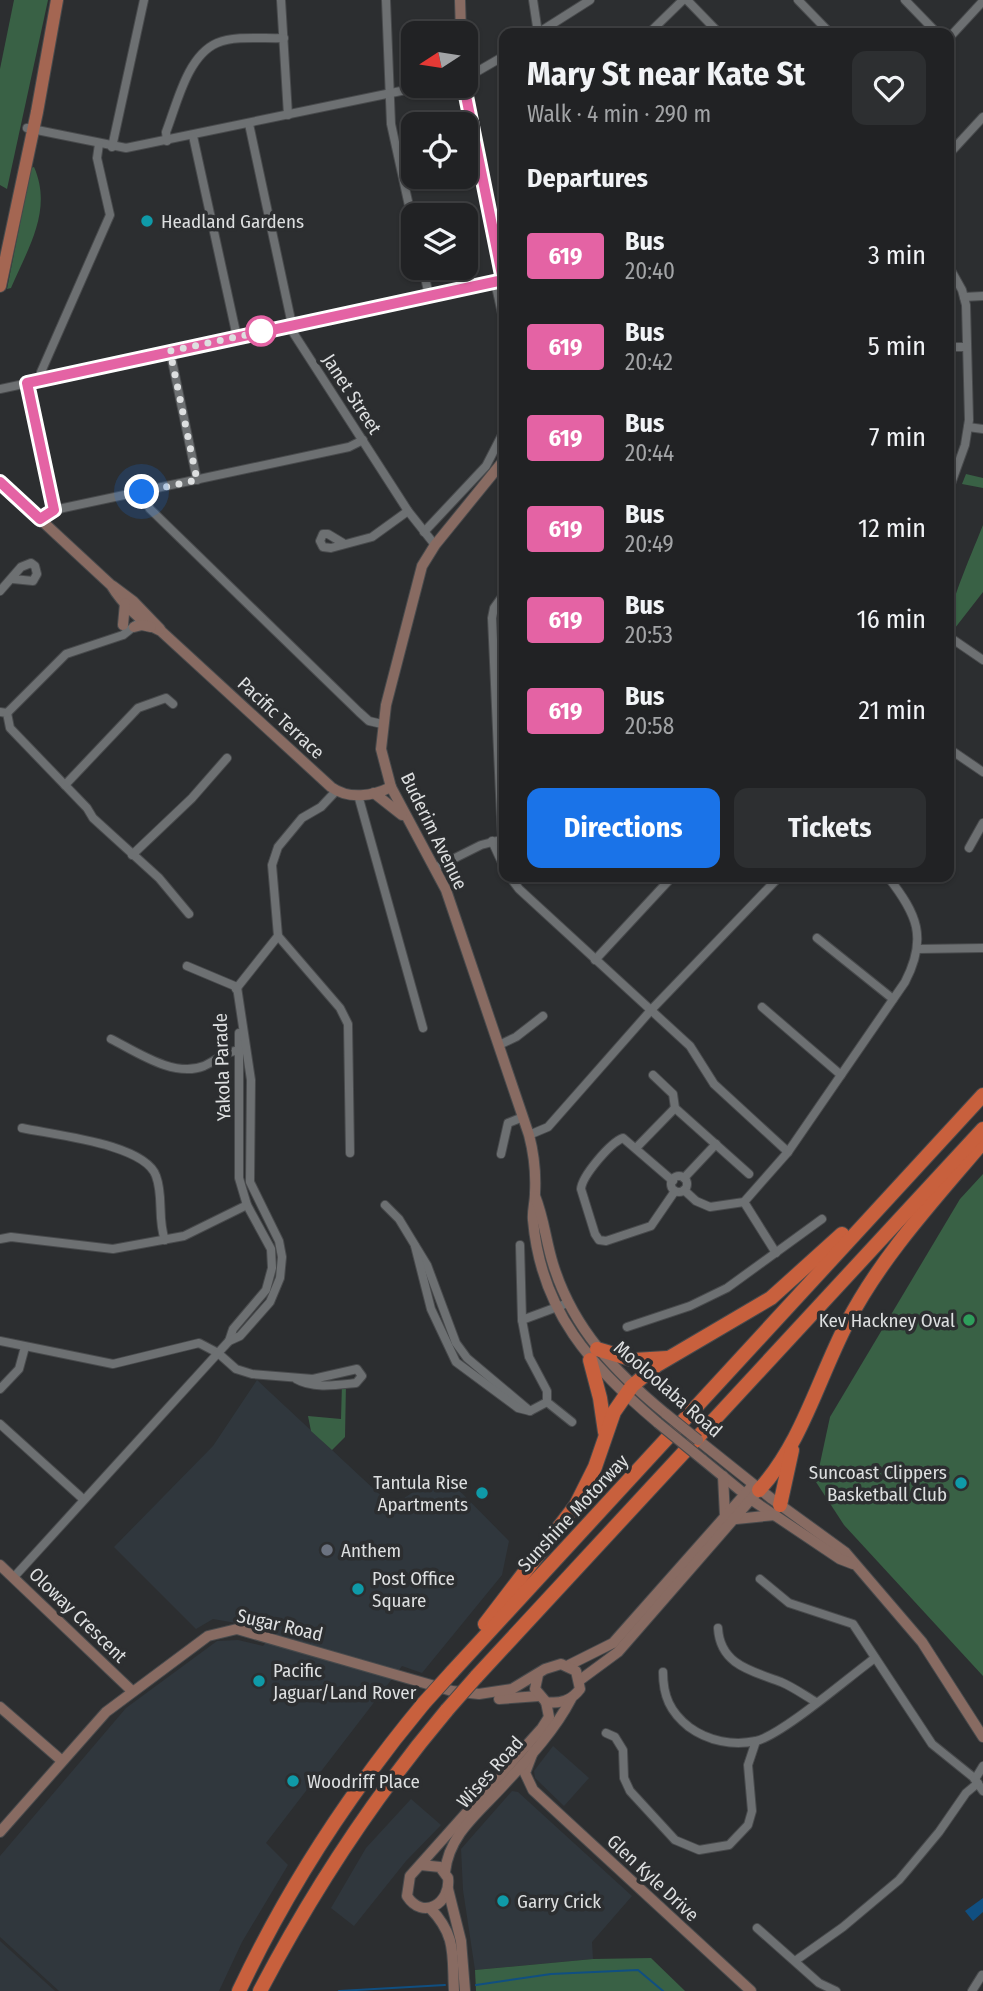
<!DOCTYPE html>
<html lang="en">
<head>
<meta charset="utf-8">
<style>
  :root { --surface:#212224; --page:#2d2f31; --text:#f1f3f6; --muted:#a2a4a6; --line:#3e3f41; --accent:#1a73e8 }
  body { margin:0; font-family:"Fira Sans Condensed",sans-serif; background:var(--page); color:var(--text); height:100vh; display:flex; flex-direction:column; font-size:26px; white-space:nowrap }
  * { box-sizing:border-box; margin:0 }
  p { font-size:23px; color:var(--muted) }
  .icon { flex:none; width:38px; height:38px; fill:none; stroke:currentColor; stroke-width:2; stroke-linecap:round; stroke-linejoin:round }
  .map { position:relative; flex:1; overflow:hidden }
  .sheet { position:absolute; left:499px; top:28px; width:455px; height:854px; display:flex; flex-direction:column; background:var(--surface); border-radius:14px; box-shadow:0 2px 5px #0004,0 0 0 2px var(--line) }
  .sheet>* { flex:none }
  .badge { padding:0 14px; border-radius:5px; font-size:24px; line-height:46px }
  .needle { width:46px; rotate:258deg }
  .tools { position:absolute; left:401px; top:21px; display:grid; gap:14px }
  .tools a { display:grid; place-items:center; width:77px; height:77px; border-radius:14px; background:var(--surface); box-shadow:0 2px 5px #0004,0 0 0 2px var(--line); font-size:35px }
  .you { position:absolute; width:35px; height:35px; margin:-18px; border:5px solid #fff; border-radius:50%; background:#1a73e8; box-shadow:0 0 0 10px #1a73e833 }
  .map>.badge { position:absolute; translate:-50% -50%; box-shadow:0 0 0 4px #fff }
  h2 { padding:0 28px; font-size:26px; line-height:63px }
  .round { display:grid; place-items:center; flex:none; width:74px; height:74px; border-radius:14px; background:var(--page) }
  .overview { display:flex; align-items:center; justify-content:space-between; height:119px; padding:0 28px }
  h1 { font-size:33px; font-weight:700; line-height:52px }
  .button { display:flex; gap:14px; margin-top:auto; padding:14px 28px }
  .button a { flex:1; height:80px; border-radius:14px; background:var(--accent); color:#fff; font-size:28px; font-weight:700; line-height:80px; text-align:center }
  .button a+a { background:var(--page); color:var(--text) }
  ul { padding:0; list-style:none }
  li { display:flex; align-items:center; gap:21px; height:91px; padding:0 28px }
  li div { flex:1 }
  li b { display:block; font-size:26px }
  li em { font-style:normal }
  li .badge { min-width:77px; font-weight:700; text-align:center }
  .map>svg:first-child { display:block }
  .built { fill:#30373d }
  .green { fill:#396145 }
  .water { fill:#104f81 }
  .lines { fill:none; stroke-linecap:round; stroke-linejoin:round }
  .stream { stroke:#104f81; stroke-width:2 }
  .street-casing { stroke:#484a4c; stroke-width:10 }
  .secondary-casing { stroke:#484a4c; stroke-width:12 }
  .primary-casing { stroke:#484a4c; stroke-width:14 }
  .highway-casing { stroke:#484a4c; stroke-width:16 }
  .street { stroke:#6d7072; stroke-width:8 }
  .secondary { stroke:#886b62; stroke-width:10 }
  .primary { stroke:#a46652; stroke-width:12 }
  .highway { stroke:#c8603d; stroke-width:14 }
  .secondary-bridge-casing { stroke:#484a4c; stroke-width:12; stroke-linecap:butt }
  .highway-bridge-casing { stroke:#484a4c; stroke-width:16; stroke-linecap:butt }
  .secondary-bridge { stroke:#886b62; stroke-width:10 }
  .highway-bridge { stroke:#c8603d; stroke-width:14 }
  .line-casing { stroke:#fff; stroke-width:16 }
  .line { stroke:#e463a4; stroke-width:10 }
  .walk { stroke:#dddfe0; stroke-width:7; stroke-dasharray:0 12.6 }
  .culture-dot { fill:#0f9aa8; stroke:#2c2e30; stroke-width:2.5 }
  .stop-dot { fill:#fff; stroke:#e463a4; stroke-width:3.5 }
  .leisure-dot { fill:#2e9e5b; stroke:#2c2e30; stroke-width:2.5 }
  .worship-dot { fill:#6b7280; stroke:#2c2e30; stroke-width:2.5 }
  .labels { text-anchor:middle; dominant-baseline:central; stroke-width:7; stroke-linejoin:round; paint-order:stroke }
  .poi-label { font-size:19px; fill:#dddfe0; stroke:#2c2e30; text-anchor:start }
  .street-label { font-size:19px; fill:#dddfe0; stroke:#2c2e30 }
</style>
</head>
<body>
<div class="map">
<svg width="983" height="1991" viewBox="0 0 983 1991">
  <rect width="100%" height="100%" fill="#2c2e30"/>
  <g class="built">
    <path d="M257 1380 392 1506 442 1473 509 1541 502 1575 422 1673 402 1666 266 1843 288 1865 242 1942 219 1991H59L0 1937V1856L126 1708 217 1641 238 1640 263 1646 277 1630 213 1619 196 1629 114 1547 213 1446Z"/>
    <path d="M553 1746 589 1778 564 1806 535 1778 534 1771Z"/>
    <path d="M512 1791 518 1792 632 1896 592 1942 593 1959 475 1970 463 1890 461 1849Z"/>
    <path d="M411 1799 441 1825 406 1861 354 1926 331 1908 366 1848Z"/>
    <path d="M0 1941 55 1991H0Z"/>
  </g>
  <g class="green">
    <path d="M14 0H48L7 189 0 185V69Z"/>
    <path d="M34 167C53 210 28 248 11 288L7 289 31 168Z"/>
    <path d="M966 474 983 478V488L962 484Z"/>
    <path d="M983 525V592L955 628 949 624C948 606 975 546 983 525Z"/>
    <path d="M983 1174V1676L844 1525 816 1482 830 1417 960 1199Z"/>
    <path d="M342 1383H346L345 1437 332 1450 311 1431 308 1416 341 1419Z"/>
    <path d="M651 1958 685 1991H476L475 1970 593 1959Z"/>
  </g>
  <path class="water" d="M983 1898V1912L973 1921 965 1911Z"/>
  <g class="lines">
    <g class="stream">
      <path d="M476 1985 551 1974 638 1970 663 1991"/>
      <path d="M339 1991 445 1985"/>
    </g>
    <g class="street-casing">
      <g id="street">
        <path d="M281 0 288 115"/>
        <path d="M386 0 391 124 413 224"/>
        <path d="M533 0 538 33"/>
        <path d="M687 0 719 33"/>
        <path d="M798 0 830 33"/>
        <path d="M905 0 937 33"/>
        <path d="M538 33 590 0"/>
        <path d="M649 33 683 0"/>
        <path d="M948 39 983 1"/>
        <path d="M466 78 504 56"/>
        <path d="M249 124 294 334 408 511 435 545"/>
        <path d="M27 128 126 148 425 86"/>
        <path d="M193 136 237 337"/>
        <path d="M167 141 166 132C177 104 187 56 217 43 236 35 264 39 284 38"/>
        <path d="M112 147 144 0"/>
        <path d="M948 155 983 117"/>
        <path d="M948 265 962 290 966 305 969 420 965 445 948 492"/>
        <path d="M423 268 429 296"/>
        <path d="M495 282 504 323"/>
        <path d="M964 297 983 296"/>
        <path d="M948 347H967"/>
        <path d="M170 351 197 480"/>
        <path d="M42 379 41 372 110 215 97 158 99 144"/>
        <path d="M27 383 54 510"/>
        <path d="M0 389 503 280"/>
        <path d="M968 427 983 429"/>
        <path d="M142 492 150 509 359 712 369 721 382 724"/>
        <path d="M40 519 54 510 349 447 363 440"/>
        <path d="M424 532 486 466 504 431"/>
        <path d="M343 543 328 534H323L320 541 323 547 331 548 372 537 408 511"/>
        <path d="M0 591 21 567 31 563 35 566 37 574 33 581 13 579"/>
        <path d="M948 636 983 660"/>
        <path d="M0 712 7 713 10 728 87 808 93 818 159 878 189 914"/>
        <path d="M7 713 66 654 123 635 137 624"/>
        <path d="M948 748 983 772"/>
        <path d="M65 785 138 708 166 698 173 704"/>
        <path d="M336 791 321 807 302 818 278 847 272 865 278 936 340 1008 348 1024 350 1153"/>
        <path d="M358 795 423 1028"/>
        <path d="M502 839 492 618 494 608 504 594"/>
        <path d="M492 841 504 867"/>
        <path d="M969 848 983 823"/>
        <path d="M132 855 192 798 227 758"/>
        <path d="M435 868 481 845 504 839"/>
        <path d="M510 877 519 889 690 1046 714 1084 788 1152"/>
        <path d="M817 938 893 999"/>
        <path d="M918 949 983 948"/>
        <path d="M595 960 672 877"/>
        <path d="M187 966 237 987"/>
        <path d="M236 989 278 936"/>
        <path d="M762 1007 841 1075"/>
        <path d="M111 1039C137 1052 174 1078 204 1066 219 1059 226 1050 244 1050"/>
        <path d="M499 1045 516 1037 543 1016"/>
        <path d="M653 1075 673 1094 675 1108 749 1174"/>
        <path d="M22 1128C54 1135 145 1144 156 1176 164 1197 157 1219 165 1240"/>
        <path d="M529 1135 548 1127 652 1009 779 877"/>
        <path d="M637 1147 675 1108"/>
        <path d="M501 1154 508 1123 523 1117"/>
        <circle cx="679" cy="1184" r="8"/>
        <path d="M684 1178 716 1144"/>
        <path d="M673 1181 623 1138C610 1143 582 1176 581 1189L595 1234 599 1240 606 1241 651 1226 675 1191"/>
        <path d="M684 1190 696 1201 710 1207 744 1202 788 1152 905 982C928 938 917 914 888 877"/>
        <path d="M744 1202 776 1253"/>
        <path d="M385 1205 399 1219 427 1265 456 1343 467 1358 530 1411"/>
        <path d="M0 1239 11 1237 113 1249 184 1236 247 1205"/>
        <path d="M520 1245 522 1320"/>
        <path d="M415 1246 431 1309 456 1362 518 1408 530 1411 547 1402V1391L529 1357 522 1320 568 1303"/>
        <path d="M627 1327 690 1306 727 1288 822 1219"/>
        <path d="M0 1341 113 1364 199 1343 218 1353 236 1369 252 1374 313 1379 357 1369 362 1376 356 1383C337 1385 313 1389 296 1379"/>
        <path d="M229 1341 233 1329 266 1290 272 1268 271 1249 247 1205 239 1178V1033"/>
        <path d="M0 1389 19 1369 25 1347"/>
        <path d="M547 1402 572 1422"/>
        <path d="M0 1424 83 1499"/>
        <path d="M14 1577 218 1353 229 1341 240 1336 270 1302 280 1278 282 1257 279 1241 250 1182 251 1080 237 987"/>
        <path d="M760 1579 789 1603 853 1624 932 1744 973 1777 983 1791"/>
        <path d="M718 1628C720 1665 752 1671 781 1682 793 1687 804 1695 816 1702"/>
        <path d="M663 1672C663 1696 670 1712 689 1727 708 1741 733 1746 756 1741 782 1735 850 1676 875 1658"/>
        <path d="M606 1733 615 1737 623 1750 624 1778 630 1791 675 1840 699 1850 729 1845 748 1825 752 1811 748 1765 756 1741"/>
        <path d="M975 1779 983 1766"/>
        <path d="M757 1928 819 1983 836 1991"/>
        <path d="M795 1961 843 1927 899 1880 939 1832 966 1793 978 1783"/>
        <path d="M972 1991 982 1975"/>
      </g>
    </g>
    <g class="secondary-casing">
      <g id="secondary">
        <path d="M460 0 461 33"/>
        <path d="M464 86 504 284"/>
        <path d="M504 460 435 545 422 566 386 705 381 749 391 787 446 890 529 1135C534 1154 536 1174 535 1193 535 1203 532 1211 533 1220 541 1312 591 1366 658 1423"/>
        <path d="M0 482 111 585C122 603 141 623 161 631L331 787C349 800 373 796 391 787"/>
        <path d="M113 586 133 601 160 629"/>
        <path d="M123 625 125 603"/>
        <path d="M134 627 142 625 151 627"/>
        <path d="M374 793 402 815"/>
        <path d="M535 1196C544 1218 546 1242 553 1264 573 1329 615 1372 666 1414"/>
        <path d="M698 1440 772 1499 845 1552 922 1642 983 1737"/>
        <path d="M702 1459 752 1500 840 1559 853 1564"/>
        <path d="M723 1476 725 1516"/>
        <path d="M736 1519 775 1515"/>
        <path d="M0 1565 132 1691"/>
        <path d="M569 1665 613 1643 753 1485"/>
        <path d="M580 1680 618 1652 759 1490"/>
        <path d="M499 1699 539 1696"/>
        <path d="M0 1707 61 1760"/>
        <path d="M533 1752 525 1773 533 1790 751 1991"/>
        <path d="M0 1832 106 1712 208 1636 237 1629 452 1691 479 1694 512 1689 545 1669 561 1664 576 1671 580 1689C571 1701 560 1704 546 1702L535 1689 538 1675"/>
        <path d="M421 1865 440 1867 448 1878C451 1903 423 1921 407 1896L410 1876 542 1728 549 1717 546 1702"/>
        <path d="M445 1872C449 1835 477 1814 501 1788 526 1761 554 1732 571 1699"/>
        <path d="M448 1889 461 1941 465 1991"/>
        <path d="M430 1908C457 1936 452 1955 454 1991"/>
      </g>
    </g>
    <g class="primary-casing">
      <path id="primary" d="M0 286 37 112 57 0"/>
    </g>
    <g class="highway-casing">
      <g id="highway">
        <path d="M597 1349 634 1360 667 1358"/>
        <path d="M590 1360 600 1398 605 1432"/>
        <path d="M759 1490C802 1443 818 1379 847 1323 881 1257 934 1200 982 1143"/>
        <path d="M780 1505 792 1450"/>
        <path d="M485 1624 576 1505 595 1467 614 1412 632 1386 657 1365 771 1298 842 1234"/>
        <path d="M452 1672 983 1095"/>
        <path d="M476 1677 983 1129"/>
        <path d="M239 1991C288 1887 350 1792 424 1703"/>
        <path d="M260 1991C313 1890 373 1798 447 1710"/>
      </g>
    </g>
    <use href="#street" class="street"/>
    <use href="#secondary" class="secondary"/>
    <use href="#primary" class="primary"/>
    <use href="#highway" class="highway"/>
    <g class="secondary-bridge-casing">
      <g id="secondary-bridge">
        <path d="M666 1414 698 1440"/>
        <path d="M658 1423 702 1459"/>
      </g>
    </g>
    <g class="highway-bridge-casing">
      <g id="highway-bridge">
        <path d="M424 1703 452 1672"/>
        <path d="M447 1710 476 1677"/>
      </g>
    </g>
    <use href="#secondary-bridge" class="secondary-bridge"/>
    <use href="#highway-bridge" class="highway-bridge"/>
  </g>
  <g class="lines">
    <g class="line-casing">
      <path id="line" d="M0 482 40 519 54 510 27 383 503 280 464 86"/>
    </g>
    <use href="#line" class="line"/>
    <path class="walk" d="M142 492 197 480 170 351 270 330 261 331"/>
  </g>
  <g class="culture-dot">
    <circle cx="147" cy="221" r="7"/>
    <circle cx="961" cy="1483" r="7"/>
    <circle cx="482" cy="1493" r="7"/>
    <circle cx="358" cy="1589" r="7"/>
    <circle cx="259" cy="1681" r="7"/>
    <circle cx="293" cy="1781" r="7"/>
    <circle cx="503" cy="1901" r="7"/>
  </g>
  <circle class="stop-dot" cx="261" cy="331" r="14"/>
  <circle class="leisure-dot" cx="969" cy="1320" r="7"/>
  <circle class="worship-dot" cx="327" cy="1550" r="7"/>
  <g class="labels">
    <g class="poi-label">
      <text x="161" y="221">Headland Gardens</text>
      <text x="955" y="1320" text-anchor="end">Kev Hackney Oval</text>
      <text x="947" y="1472" text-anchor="end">Suncoast Clippers<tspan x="947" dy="22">Basketball Club</tspan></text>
      <text x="468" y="1482" text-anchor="end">Tantula Rise<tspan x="468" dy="22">Apartments</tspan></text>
      <text x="341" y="1550">Anthem</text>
      <text x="372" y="1578">Post Office<tspan x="372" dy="22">Square</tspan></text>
      <text x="273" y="1670">Pacific<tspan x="273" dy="22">Jaguar/Land Rover</tspan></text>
      <text x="307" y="1781">Woodriff Place</text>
      <text x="517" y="1901">Garry Crick</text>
    </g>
    <g class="street-label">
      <text transform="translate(352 394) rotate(57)">Janet Street</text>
      <text transform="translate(281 718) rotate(43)">Pacific Terrace</text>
      <text transform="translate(434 831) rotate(64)">Buderim Avenue</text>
      <text transform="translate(222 1067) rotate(-92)">Yakola Parade</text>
      <text transform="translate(668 1389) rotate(41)">Mooloolaba Road</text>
      <text transform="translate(573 1513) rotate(-47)">Sunshine Motorway</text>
      <text transform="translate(78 1615) rotate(44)">Oloway Crescent</text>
      <text transform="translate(280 1625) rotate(13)">Sugar Road</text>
      <text transform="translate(490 1772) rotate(-48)">Wises Road</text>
      <text transform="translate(653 1878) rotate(43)">Glen Kyle Drive</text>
    </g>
  </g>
</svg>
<div class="tools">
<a><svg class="needle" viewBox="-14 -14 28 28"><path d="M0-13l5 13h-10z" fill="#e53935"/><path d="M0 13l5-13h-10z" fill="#a2a4a6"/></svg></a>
<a><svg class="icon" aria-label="locate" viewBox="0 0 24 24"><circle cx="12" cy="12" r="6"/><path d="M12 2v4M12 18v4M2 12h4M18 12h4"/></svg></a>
<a><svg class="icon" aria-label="layers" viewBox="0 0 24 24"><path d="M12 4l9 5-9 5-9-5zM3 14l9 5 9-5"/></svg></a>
</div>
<div class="you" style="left:142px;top:492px"></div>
<section class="sheet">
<div class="overview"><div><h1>Mary St near Kate St</h1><p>Walk · 4 min · 290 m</p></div><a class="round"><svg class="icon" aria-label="heart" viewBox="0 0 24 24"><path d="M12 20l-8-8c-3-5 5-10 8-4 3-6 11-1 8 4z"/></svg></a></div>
<h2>Departures</h2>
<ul>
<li><span class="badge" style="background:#e463a4;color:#fff">619</span><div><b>Bus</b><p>20:40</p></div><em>3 min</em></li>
<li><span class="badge" style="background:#e463a4;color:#fff">619</span><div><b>Bus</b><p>20:42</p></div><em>5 min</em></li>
<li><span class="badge" style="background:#e463a4;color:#fff">619</span><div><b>Bus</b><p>20:44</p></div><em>7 min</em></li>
<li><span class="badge" style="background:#e463a4;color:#fff">619</span><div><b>Bus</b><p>20:49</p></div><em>12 min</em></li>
<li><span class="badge" style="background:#e463a4;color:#fff">619</span><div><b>Bus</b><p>20:53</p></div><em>16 min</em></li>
<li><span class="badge" style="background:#e463a4;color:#fff">619</span><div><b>Bus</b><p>20:58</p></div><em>21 min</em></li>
</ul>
<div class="button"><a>Directions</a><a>Tickets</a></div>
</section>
</div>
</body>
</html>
